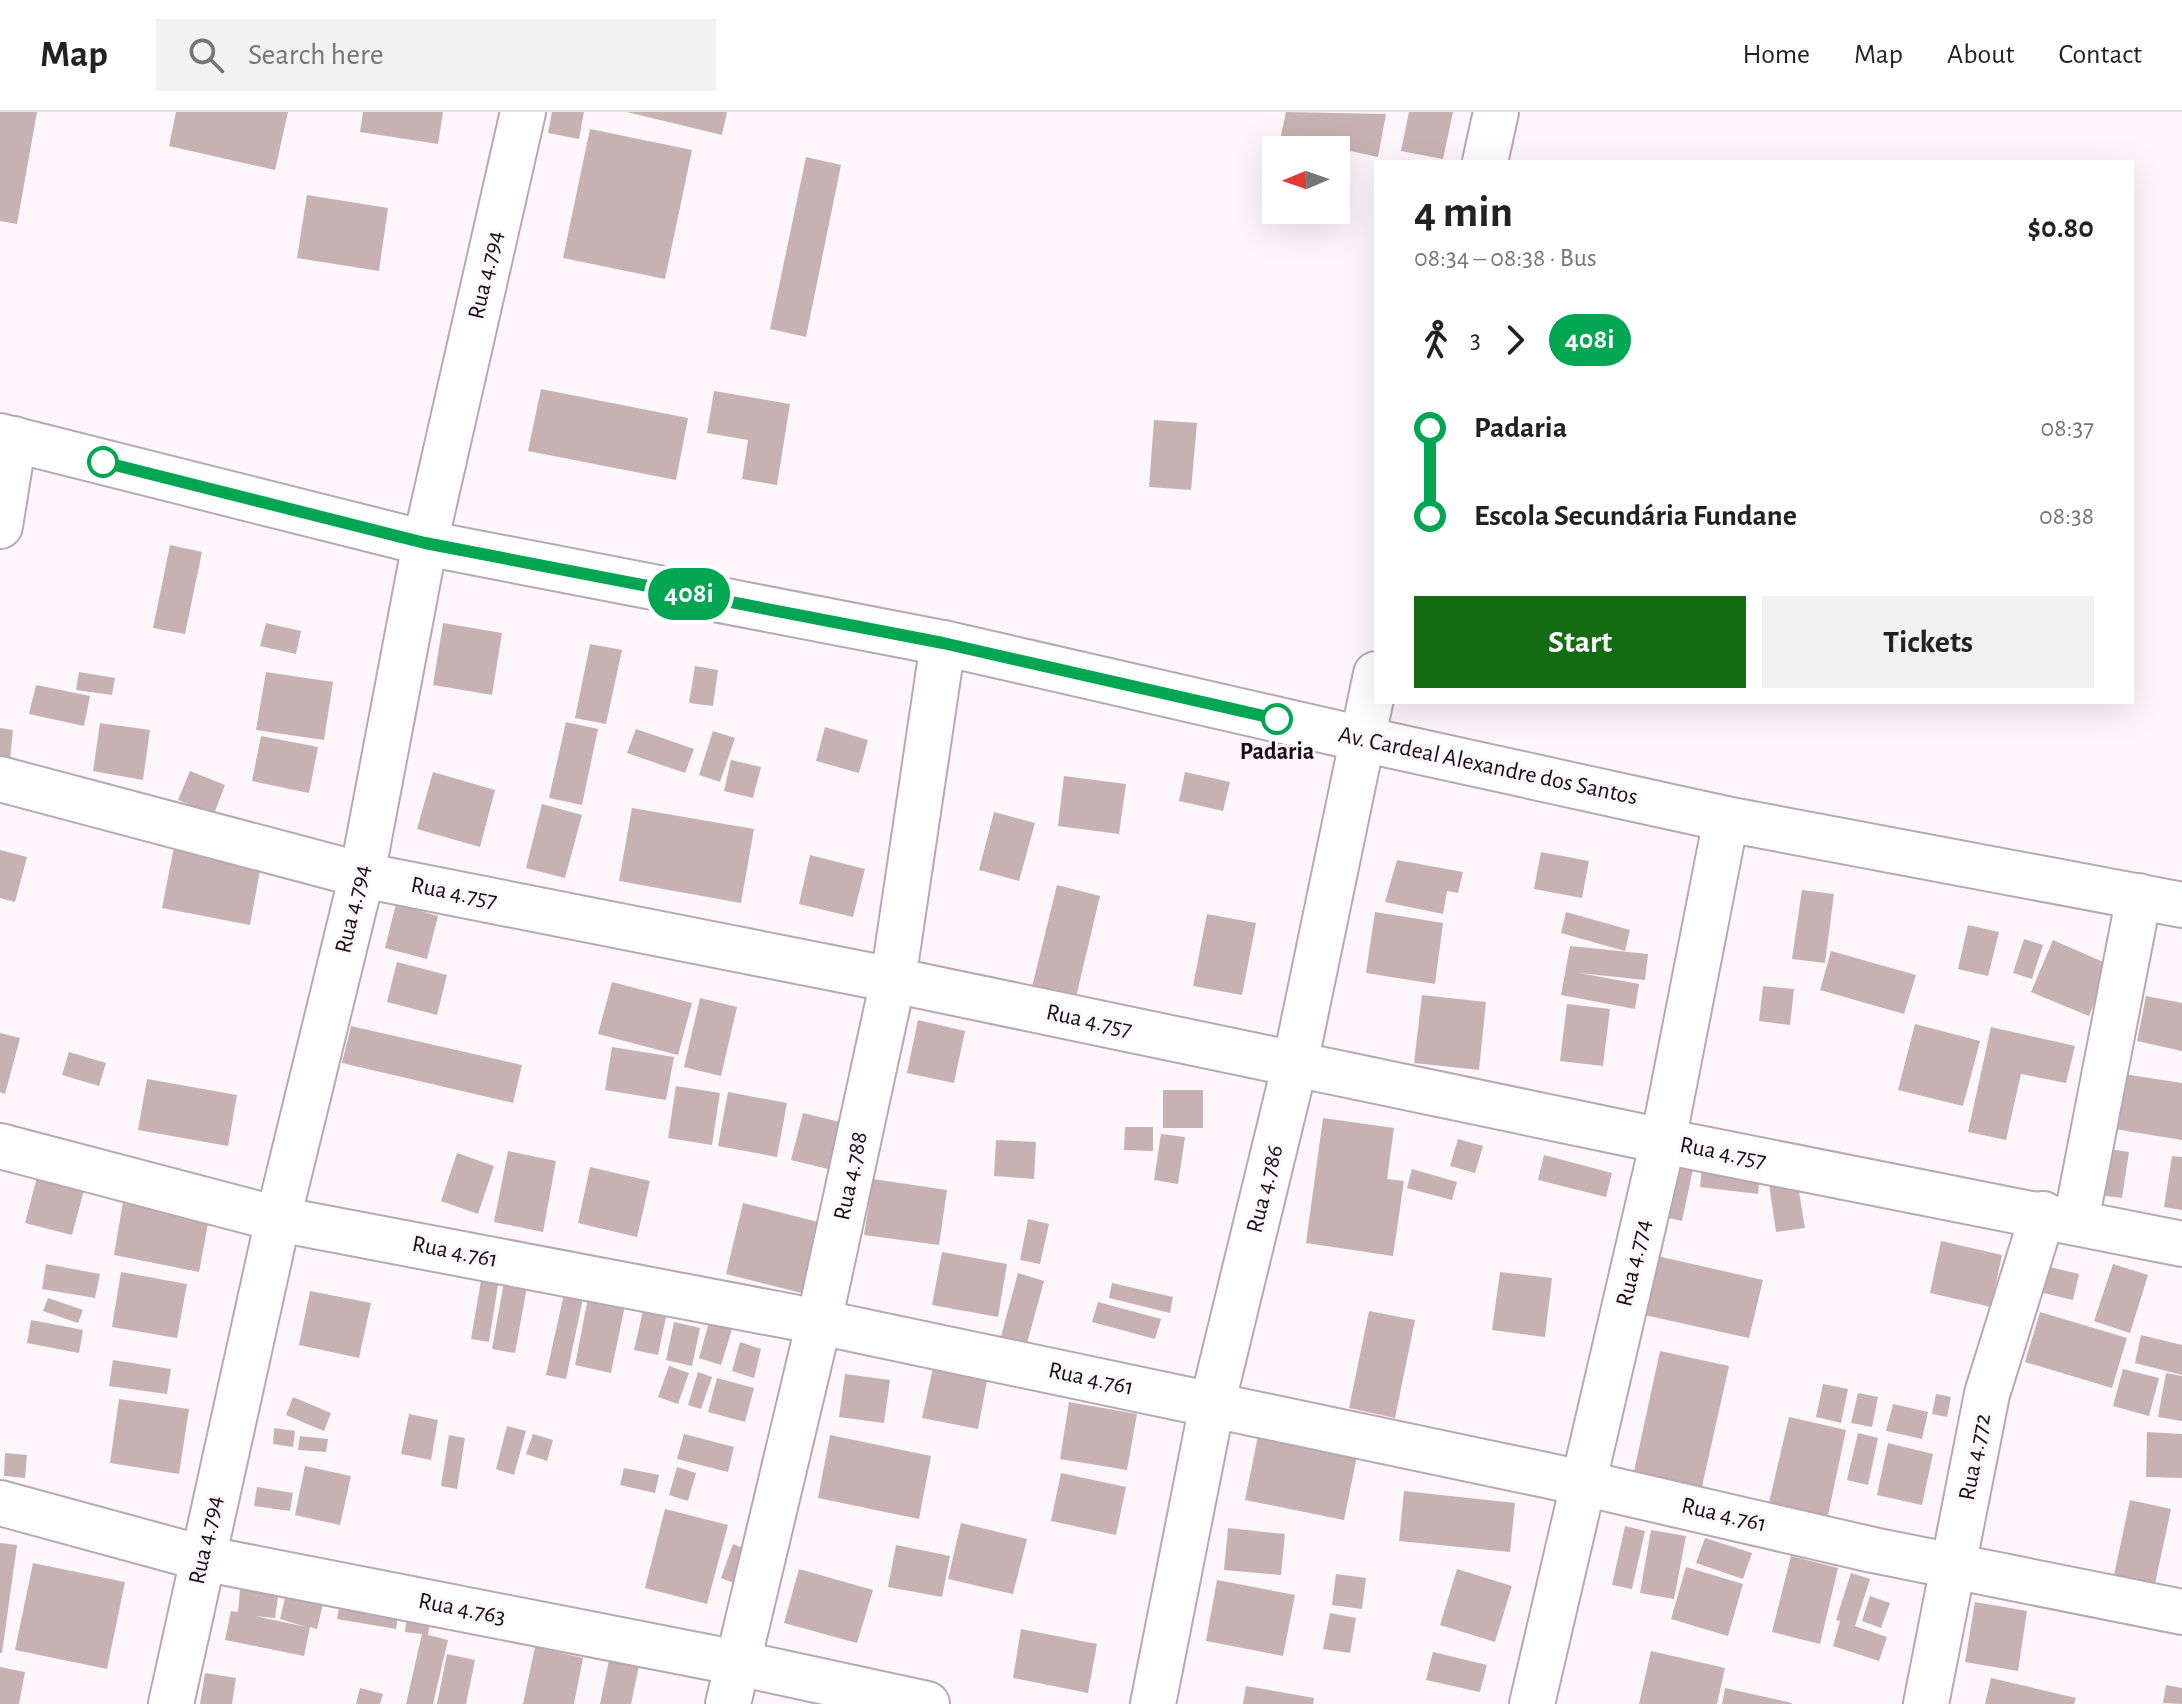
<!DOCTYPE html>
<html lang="en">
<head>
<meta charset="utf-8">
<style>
  :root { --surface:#fff; --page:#f2f2f2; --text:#222; --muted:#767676; --line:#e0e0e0; --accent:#156b13 }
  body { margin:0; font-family:"Alegreya Sans",sans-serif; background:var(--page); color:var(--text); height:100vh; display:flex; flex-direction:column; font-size:30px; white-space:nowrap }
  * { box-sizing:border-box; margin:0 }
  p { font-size:26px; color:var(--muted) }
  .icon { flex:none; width:44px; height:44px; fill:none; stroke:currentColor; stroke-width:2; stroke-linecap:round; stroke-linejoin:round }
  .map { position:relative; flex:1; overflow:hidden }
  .details { position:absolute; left:1374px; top:48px; width:760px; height:544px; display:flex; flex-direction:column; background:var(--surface); border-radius:0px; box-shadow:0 8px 32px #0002 }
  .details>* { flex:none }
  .badge { padding:0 16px; border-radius:26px; font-size:28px; line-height:52px }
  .needle { width:52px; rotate:268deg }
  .buttons { position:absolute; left:1262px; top:24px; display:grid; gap:16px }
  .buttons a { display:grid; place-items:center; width:88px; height:88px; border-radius:0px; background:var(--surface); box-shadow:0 8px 32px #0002; font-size:40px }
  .map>.badge { position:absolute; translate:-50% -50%; box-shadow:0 0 0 4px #fff }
  .legs { display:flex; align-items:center; gap:12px; height:88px; padding:0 40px; font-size:26px }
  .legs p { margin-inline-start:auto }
  .headline { display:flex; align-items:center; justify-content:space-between; height:136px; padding:0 40px }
  h1 { font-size:44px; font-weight:700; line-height:60px }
  .action { display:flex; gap:16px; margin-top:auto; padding:16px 40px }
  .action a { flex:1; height:92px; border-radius:0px; background:var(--accent); color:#fff; font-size:32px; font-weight:700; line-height:92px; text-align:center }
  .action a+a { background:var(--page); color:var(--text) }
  ul { padding:0 40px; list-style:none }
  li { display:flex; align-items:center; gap:28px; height:88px; font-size:30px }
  li i { display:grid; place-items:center; width:12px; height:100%; margin:0 10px; background:currentColor }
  li i::after { content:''; width:20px; height:20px; margin:-10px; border:6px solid; border-radius:50%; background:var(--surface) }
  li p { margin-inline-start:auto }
  li:first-child i { background:linear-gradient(#0000 50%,currentColor 0) }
  li:last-child i { background:linear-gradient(currentColor 50%,#0000 0) }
  header { display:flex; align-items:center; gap:48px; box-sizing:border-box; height:112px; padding:0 40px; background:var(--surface); border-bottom:2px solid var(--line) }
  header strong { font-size:38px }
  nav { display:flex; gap:44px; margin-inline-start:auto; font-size:28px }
  .search { width:560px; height:72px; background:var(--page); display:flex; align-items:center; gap:20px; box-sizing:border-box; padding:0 28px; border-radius:0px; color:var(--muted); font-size:30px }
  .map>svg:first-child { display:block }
  .building { fill:#c7b1b3 }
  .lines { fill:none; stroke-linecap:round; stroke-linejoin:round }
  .minor-casing { stroke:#b9a8b3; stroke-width:48 }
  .major-casing { stroke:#b9a8b3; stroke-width:48 }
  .minor { stroke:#fff; stroke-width:44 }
  .major { stroke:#fff; stroke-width:44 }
  .line-1-casing { stroke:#fff; stroke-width:18 }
  .line-1 { stroke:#00a651; stroke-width:12 }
  .stop-1-dot { fill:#fff; stroke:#00a651; stroke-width:4 }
  .labels { text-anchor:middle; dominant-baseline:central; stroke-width:6; stroke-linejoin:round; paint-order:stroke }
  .street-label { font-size:24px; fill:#161015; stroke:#fdf6fb }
  .stop-label { font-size:24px; font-weight:bold; fill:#161015; stroke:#fdf6fb }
</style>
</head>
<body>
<header>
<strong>Map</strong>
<div class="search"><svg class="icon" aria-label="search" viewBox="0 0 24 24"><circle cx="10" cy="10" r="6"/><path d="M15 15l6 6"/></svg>Search here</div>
<nav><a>Home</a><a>Map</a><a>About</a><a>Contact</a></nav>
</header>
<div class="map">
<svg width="2182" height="1592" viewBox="0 0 2182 1592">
  <rect width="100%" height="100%" fill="#fdf6fb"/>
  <g class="building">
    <path d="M0 0H37L17 112 0 109Z"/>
    <path d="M176 0H288L275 58 169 34Z"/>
    <path d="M363 0H443L438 32 360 20Z"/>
    <path d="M552 0H584L579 27 548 21Z"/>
    <path d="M627 0H727L722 23Z"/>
    <path d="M1286 0 1386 2 1378 45 1281 24Z"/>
    <path d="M1409 0H1453L1443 47 1401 39Z"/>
    <path d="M590 17 692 38 665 167 563 146Z"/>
    <path d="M806 45 841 53 806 225 770 217Z"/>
    <path d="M307 83 388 96 379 159 297 146Z"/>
    <path d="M541 277 688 306 676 368 528 339Z"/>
    <path d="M714 279 790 292 777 373 742 367 748 328 707 321Z"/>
    <path d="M1154 308 1197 311 1191 378 1149 375Z"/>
    <path d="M170 433 202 440 185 522 153 516Z"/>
    <path d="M266 511 301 519 296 542 260 534Z"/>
    <path d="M443 511 502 521 492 583 433 573Z"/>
    <path d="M590 532 622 538 606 612 575 606Z"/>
    <path d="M695 554 718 558 713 594 689 591Z"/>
    <path d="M79 560 115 566 112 583 76 578Z"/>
    <path d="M266 560 333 570 324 628 256 618Z"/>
    <path d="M36 573 90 584 84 614 29 602Z"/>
    <path d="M566 610 598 617 582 693 549 686Z"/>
    <path d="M100 611 150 618 143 668 93 659Z"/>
    <path d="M825 615 868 628 859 661 816 649Z"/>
    <path d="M0 616 13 618 10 648 0 647Z"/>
    <path d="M636 617 694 637 685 661 627 641Z"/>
    <path d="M713 619 735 626 720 670 699 663Z"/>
    <path d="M261 624 318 635 309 681 252 669Z"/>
    <path d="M731 648 761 655 753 686 724 679Z"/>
    <path d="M190 659 225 673 214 702 178 688Z"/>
    <path d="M433 660 495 678 480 735 417 717Z"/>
    <path d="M1185 660 1230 670 1223 699 1179 689Z"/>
    <path d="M1064 664 1126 672 1119 722 1058 714Z"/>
    <path d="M542 692 582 703 565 766 526 756Z"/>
    <path d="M632 696 754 717 741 791 619 769Z"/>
    <path d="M994 700 1035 711 1019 769 979 758Z"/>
    <path d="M176 725 263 742 250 813 162 796Z"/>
    <path d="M0 738 27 745 15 790 0 786Z"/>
    <path d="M1541 740 1589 749 1582 786 1534 777Z"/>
    <path d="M810 743 865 757 853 805 799 792Z"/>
    <path d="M1397 748 1463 760 1458 781 1447 779 1443 802 1385 790Z"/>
    <path d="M1057 773 1100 784 1076 885 1032 875Z"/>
    <path d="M1802 778 1834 782 1825 851 1792 847Z"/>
    <path d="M396 792 438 804 427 847 385 836Z"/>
    <path d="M1375 800 1443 811 1435 872 1366 861Z"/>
    <path d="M1566 800 1630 818 1625 839 1561 821Z"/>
    <path d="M1207 802 1256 811 1242 883 1193 874Z"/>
    <path d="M1968 813 1999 820 1988 864 1958 857Z"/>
    <path d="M2024 827 2043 833 2032 867 2013 861Z"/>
    <path d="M2053 828 2110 853 2089 904 2031 880Z"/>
    <path d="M1570 834 1648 842 1645 868 1579 861 1639 872 1635 897 1561 883Z"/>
    <path d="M1831 839 1916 863 1904 902 1820 878Z"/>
    <path d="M397 850 447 863 437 903 387 890Z"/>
    <path d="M612 870 692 891 678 943 598 922Z"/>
    <path d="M1763 874 1794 877 1790 913 1759 909Z"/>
    <path d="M1422 883 1486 890 1479 958 1414 951Z"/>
    <path d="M2146 884 2182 891V939L2137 929Z"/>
    <path d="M700 886 737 895 721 964 684 955Z"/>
    <path d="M1567 892 1610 897 1603 954 1560 949Z"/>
    <path d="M918 908 965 919 954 971 907 961Z"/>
    <path d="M1915 912 1980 929 1963 994 1898 978Z"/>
    <path d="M351 914 522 953 513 991 342 951Z"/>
    <path d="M1991 915 2075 934 2066 971 2021 962 2006 1028 1968 1020Z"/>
    <path d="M0 921 20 926 5 982 0 980Z"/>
    <path d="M612 935 674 945 666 988 605 978Z"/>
    <path d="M69 940 106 951 99 974 62 963Z"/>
    <path d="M2117 961 2182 971V1028L2108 1016Z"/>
    <path d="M147 967 237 983 228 1034 138 1018Z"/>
    <path d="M676 974 720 981 712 1033 668 1026Z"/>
    <rect x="1163" y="978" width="40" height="38"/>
    <path d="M728 980 787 991 777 1045 718 1034Z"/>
    <path d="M803 1001 840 1010 828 1057 791 1048Z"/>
    <path d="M1323 1006 1394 1016 1387 1067 1404 1069 1393 1144 1306 1131Z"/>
    <path d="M1125 1015H1153V1039L1124 1038Z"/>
    <path d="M1161 1022 1185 1025 1178 1072 1154 1068Z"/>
    <path d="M1458 1027 1483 1034 1475 1061 1450 1054Z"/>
    <path d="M996 1028 1036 1030 1034 1067 994 1064Z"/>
    <path d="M2097 1035 2129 1040 2122 1086 2091 1082Z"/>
    <path d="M508 1039 556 1049 543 1120 494 1110Z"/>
    <path d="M457 1041 494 1054 478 1102 441 1089Z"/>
    <path d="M1668 1042 1695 1048 1682 1109 1655 1103Z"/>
    <path d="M1544 1043 1612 1061 1606 1085 1538 1068Z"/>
    <path d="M2172 1044 2182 1045V1098L2164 1095Z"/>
    <path d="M41 1050 88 1063 72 1123 25 1111Z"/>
    <path d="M1702 1054 1760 1061 1758 1082 1700 1075Z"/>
    <path d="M590 1055 650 1069 637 1125 578 1111Z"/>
    <path d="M1412 1057 1457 1070 1452 1088 1407 1076Z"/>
    <path d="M873 1067 947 1078 939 1133 864 1123Z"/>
    <path d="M1797 1068 1805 1116 1776 1120 1769 1072Z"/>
    <path d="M124 1084 210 1101 199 1160 114 1143Z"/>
    <path d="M743 1091 830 1113 813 1184 726 1162Z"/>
    <path d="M1028 1107 1049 1112 1040 1152 1020 1148Z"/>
    <path d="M1941 1129 2002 1143 1991 1195 1930 1181Z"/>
    <path d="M942 1140 1007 1152 998 1205 932 1193Z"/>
    <path d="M1657 1144 1763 1168 1749 1226 1644 1203Z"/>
    <path d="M46 1152 100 1162 95 1186 42 1177Z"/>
    <path d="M2113 1152 2148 1163 2130 1221 2094 1209Z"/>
    <path d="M2042 1153 2079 1162 2073 1188 2035 1179Z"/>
    <path d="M121 1160 187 1172 177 1226 112 1215Z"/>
    <path d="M1500 1160 1552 1166 1545 1225 1492 1218Z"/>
    <path d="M1018 1161 1044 1169 1026 1235 1000 1228Z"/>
    <path d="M482 1163 499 1166 489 1230 471 1227Z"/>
    <path d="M505 1164 528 1169 515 1241 492 1237Z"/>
    <path d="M1112 1171 1173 1185 1170 1201 1109 1186Z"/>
    <path d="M566 1173 585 1177 566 1267 546 1263Z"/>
    <path d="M590 1176 627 1184 611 1261 575 1253Z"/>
    <path d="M310 1179 371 1191 359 1246 299 1233Z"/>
    <path d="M48 1186 83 1198 78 1211 43 1199Z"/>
    <path d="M1098 1190 1161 1207 1155 1227 1092 1210Z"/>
    <path d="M643 1199 666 1205 658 1243 634 1238Z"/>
    <path d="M1369 1199 1415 1208 1395 1306 1349 1296Z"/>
    <path d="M2040 1200 2127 1226 2112 1276 2025 1250Z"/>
    <path d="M31 1208 83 1218 79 1241 27 1231Z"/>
    <path d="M674 1210 700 1216 692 1254 666 1248Z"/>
    <path d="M709 1210 732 1217 721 1253 699 1246Z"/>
    <path d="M2141 1223 2182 1233V1263L2135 1251Z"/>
    <path d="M740 1230 761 1237 754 1266 732 1259Z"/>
    <path d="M1660 1239 1729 1254 1701 1379 1633 1364Z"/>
    <path d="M936 1242 990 1253 978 1317 922 1306Z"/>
    <path d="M113 1248 171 1257 167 1282 109 1274Z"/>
    <path d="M669 1254 689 1261 678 1292 658 1285Z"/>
    <path d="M2123 1257 2159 1266 2149 1304 2113 1294Z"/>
    <path d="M698 1260 712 1265 701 1297 688 1293Z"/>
    <path d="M2166 1261 2182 1264V1309L2158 1305Z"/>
    <path d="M845 1262 890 1268 884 1311 839 1305Z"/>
    <path d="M717 1266 754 1276 745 1310 708 1300Z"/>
    <path d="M1823 1272 1848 1277 1841 1311 1816 1305Z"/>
    <path d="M1858 1281 1878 1285 1872 1315 1851 1311Z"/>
    <path d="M1936 1282 1951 1285 1947 1305 1932 1302Z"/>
    <path d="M293 1285 331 1301 324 1319 286 1303Z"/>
    <path d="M119 1287 189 1297 179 1362 110 1351Z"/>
    <path d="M1069 1290 1137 1302 1127 1358 1060 1347Z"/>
    <path d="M1893 1292 1928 1300 1922 1327 1886 1319Z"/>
    <path d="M409 1302 438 1308 431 1348 401 1342Z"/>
    <path d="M1789 1305 1846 1318 1827 1408 1768 1395Z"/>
    <path d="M507 1314 526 1319 514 1363 496 1357Z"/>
    <path d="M274 1316 295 1319 293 1335 273 1332Z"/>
    <path d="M2147 1320 2182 1322V1366L2146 1365Z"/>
    <path d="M1858 1321 1878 1326 1868 1373 1847 1368Z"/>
    <path d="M533 1322 553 1328 547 1349 526 1342Z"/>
    <path d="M684 1322 734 1335 728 1360 677 1347Z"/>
    <path d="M449 1323 465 1326 457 1377 441 1374Z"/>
    <path d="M830 1323 931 1344 919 1407 818 1386Z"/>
    <path d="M300 1324 328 1327 326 1340 298 1338Z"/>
    <path d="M1258 1324 1357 1344 1344 1408 1245 1388Z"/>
    <path d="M1888 1331 1933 1342 1922 1393 1877 1383Z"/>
    <path d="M5 1341 27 1343 25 1366 4 1364Z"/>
    <path d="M305 1354 351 1364 340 1413 295 1403Z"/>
    <path d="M677 1355 696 1361 688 1389 669 1383Z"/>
    <path d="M624 1356 659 1363 655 1381 620 1373Z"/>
    <path d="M1061 1361 1126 1375 1116 1423 1051 1409Z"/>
    <path d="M257 1375 293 1381 290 1399 254 1394Z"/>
    <path d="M1404 1379 1515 1391 1510 1440 1399 1429Z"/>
    <path d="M2130 1388 2171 1397 2155 1472 2114 1463Z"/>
    <path d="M665 1397 728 1413 707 1492 645 1476Z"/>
    <path d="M961 1411 1027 1427 1013 1482 948 1467Z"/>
    <path d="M1625 1414 1645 1419 1632 1477 1612 1473Z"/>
    <path d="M1228 1416 1285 1422 1281 1463 1224 1458Z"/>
    <path d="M1651 1418 1686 1424 1674 1487 1640 1481Z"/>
    <path d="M1705 1426 1752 1441 1743 1467 1696 1451Z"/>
    <path d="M0 1431 17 1433 2 1541H0Z"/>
    <path d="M733 1432 751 1439 739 1473 721 1466Z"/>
    <path d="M896 1433 950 1444 942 1485 888 1475Z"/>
    <path d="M1791 1444 1838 1456 1820 1532 1772 1520Z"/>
    <path d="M33 1451 125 1470 107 1557 15 1538Z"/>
    <path d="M1686 1455 1743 1472 1728 1524 1671 1507Z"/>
    <path d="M799 1457 873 1478 857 1531 784 1511Z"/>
    <path d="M1457 1457 1512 1474 1495 1530 1440 1513Z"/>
    <path d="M1851 1461 1870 1467 1855 1514 1887 1525 1879 1549 1833 1534 1840 1509 1836 1508Z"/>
    <path d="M1336 1462 1366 1466 1362 1497 1332 1493Z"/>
    <path d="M241 1466 280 1470 275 1506 255 1504 306 1515 280 1507 286 1482 323 1492 317 1517 310 1515 304 1544 225 1528 231 1499 238 1500Z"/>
    <path d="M1217 1468 1295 1483 1283 1544 1206 1529Z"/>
    <path d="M342 1478 401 1488 396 1517 337 1507Z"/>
    <path d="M1870 1484 1890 1491 1881 1516 1862 1509Z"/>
    <path d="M1975 1490 2027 1499 2018 1559 1965 1550Z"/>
    <path d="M408 1493 432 1496 428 1523 448 1528 433 1592H406L422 1522 405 1520Z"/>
    <path d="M1330 1501 1356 1506 1350 1541 1323 1537Z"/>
    <path d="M1021 1517 1097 1532 1088 1581 1013 1566Z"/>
    <path d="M535 1535 583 1546 574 1592H523Z"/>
    <path d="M1651 1539 1725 1556 1717 1592H1639Z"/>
    <path d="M1433 1540 1487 1553 1480 1580 1426 1568Z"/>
    <path d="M447 1542 475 1548 466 1592H437Z"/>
    <path d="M609 1548 639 1554 631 1592H600Z"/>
    <path d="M0 1555 25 1560 19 1592H0Z"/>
    <path d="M205 1561 236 1566 232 1592H200Z"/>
    <path d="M1991 1566 2076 1586 2074 1592H1985Z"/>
    <path d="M2166 1573 2182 1576V1592L2163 1591Z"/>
    <path d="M1246 1574 1314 1586 1313 1592H1243Z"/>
    <path d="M360 1576 383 1582 380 1592H356Z"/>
    <path d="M1725 1576 1792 1591V1592H1722Z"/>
  </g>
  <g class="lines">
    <g class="minor-casing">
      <g id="minor">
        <path d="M1485 50 1496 0"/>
        <path d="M0 414 14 327"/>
        <path d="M0 667 362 763 893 868 1663 1029 2182 1132"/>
        <path d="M0 1034 278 1107 819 1210 1583 1371 1873 1438 2182 1500"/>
        <path d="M2076 1109 2139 784"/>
        <path d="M0 1391 202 1446 738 1551 927 1592"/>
        <path d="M171 1592 278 1107 362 763 425 431 523 0"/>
        <path d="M728 1592 819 1210 893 868 943 531"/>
        <path d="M1153 1592 1212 1293 1295 952 1376 562"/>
        <path d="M1532 1592 1663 1029 1726 707"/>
        <path d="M1926 1592 1987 1282 2043 1102"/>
      </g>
    </g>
    <g class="major-casing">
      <path id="major" d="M0 324 425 431 943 531 1362 627 1726 707 2182 793"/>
    </g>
    <use href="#minor" class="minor"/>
    <use href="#major" class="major"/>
  </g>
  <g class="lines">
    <g class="line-1-casing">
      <path id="line-1" d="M103 350 425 431 943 531 1277 607"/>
    </g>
    <use href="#line-1" class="line-1"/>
  </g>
  <g class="stop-1-dot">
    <circle cx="103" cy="350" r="14"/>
    <circle cx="1277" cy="607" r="14"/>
  </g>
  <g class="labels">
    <g class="street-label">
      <text transform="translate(486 163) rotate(-77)">Rua 4.794</text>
      <text transform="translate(1488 654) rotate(12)">Av. Cardeal Alexandre dos Santos</text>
      <text transform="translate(454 781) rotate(11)">Rua 4.757</text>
      <text transform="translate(353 797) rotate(-77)">Rua 4.794</text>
      <text transform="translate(1089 909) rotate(12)">Rua 4.757</text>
      <text transform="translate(1723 1041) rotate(11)">Rua 4.757</text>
      <text transform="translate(851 1064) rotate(-78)">Rua 4.788</text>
      <text transform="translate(1265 1077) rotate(-76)">Rua 4.786</text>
      <text transform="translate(455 1140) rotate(11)">Rua 4.761</text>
      <text transform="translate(1634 1151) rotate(-77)">Rua 4.774</text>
      <text transform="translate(1091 1267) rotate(12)">Rua 4.761</text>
      <text transform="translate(1975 1345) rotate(-79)">Rua 4.772</text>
      <text transform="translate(1724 1403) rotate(13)">Rua 4.761</text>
      <text transform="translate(206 1428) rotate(-78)">Rua 4.794</text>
      <text transform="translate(462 1497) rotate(11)">Rua 4.763</text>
    </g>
    <g class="stop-label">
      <text x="1277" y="640">Padaria</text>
    </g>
  </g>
</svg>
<div class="buttons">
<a><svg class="needle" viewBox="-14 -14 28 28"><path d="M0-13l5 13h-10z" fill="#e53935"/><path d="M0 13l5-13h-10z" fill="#767676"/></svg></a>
</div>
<b class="badge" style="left:689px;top:482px;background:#00a651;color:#fff">408i</b>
<section class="details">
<div class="headline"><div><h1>4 min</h1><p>08:34 – 08:38 · Bus</p></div><b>$0.80</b></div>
<div class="legs"><svg class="icon" aria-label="walk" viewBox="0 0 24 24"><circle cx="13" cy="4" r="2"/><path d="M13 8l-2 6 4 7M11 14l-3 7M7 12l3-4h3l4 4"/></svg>3<svg class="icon" aria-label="forward" viewBox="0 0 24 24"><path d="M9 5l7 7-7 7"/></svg><b class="badge" style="background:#00a651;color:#fff">408i</b></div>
<ul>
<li><i style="color:#00a651"></i><b>Padaria</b><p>08:37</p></li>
<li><i style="color:#00a651"></i><b>Escola Secundária Fundane</b><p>08:38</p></li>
</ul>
<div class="action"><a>Start</a><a>Tickets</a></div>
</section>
</div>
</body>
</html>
